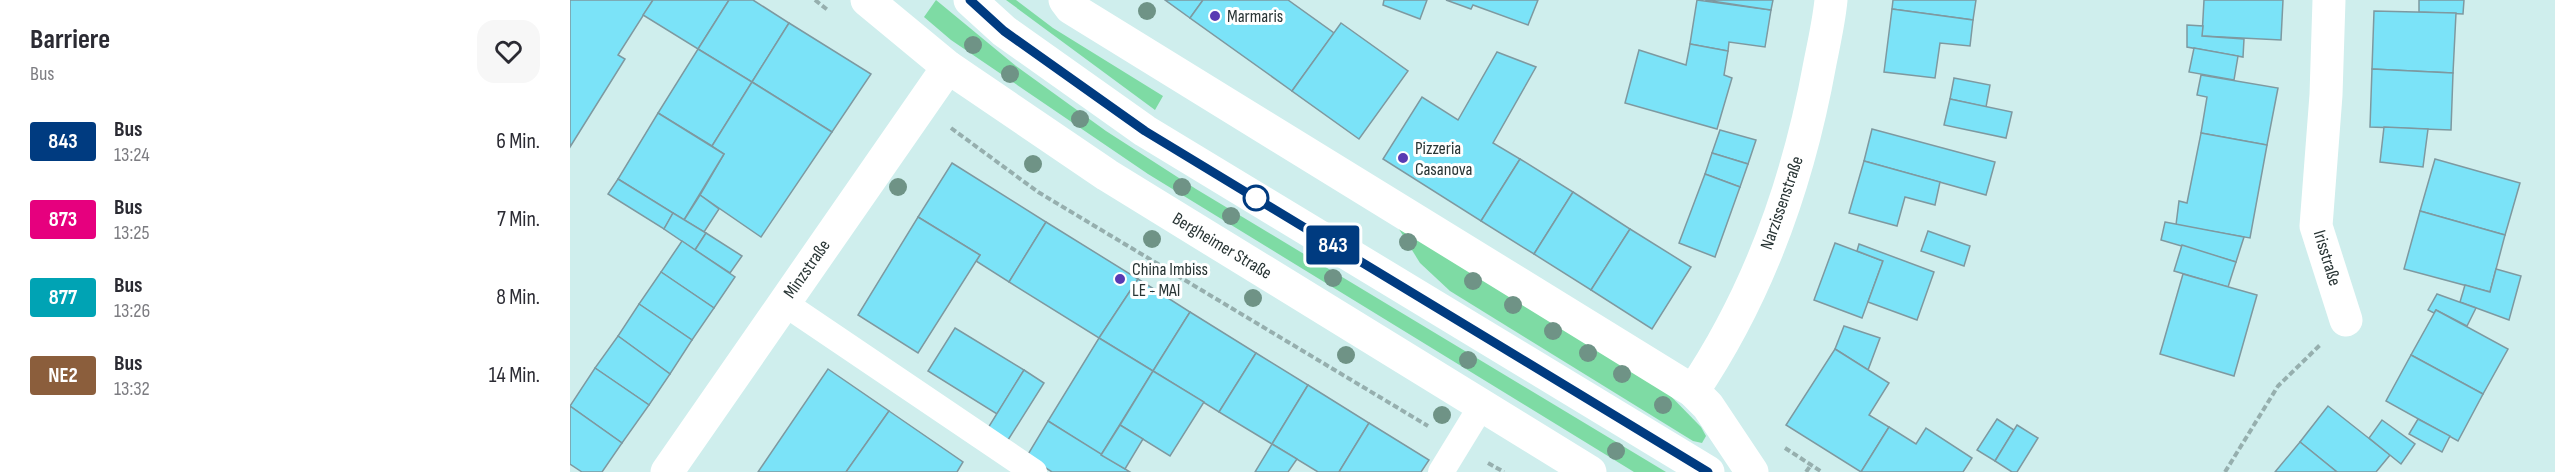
<!DOCTYPE html>
<html lang="de">
<head>
<meta charset="utf-8">
<style>
  :root { --surface:#fff; --page:#f7f7f7; --text:#2b2b33; --muted:#7c7c81 }
  body { margin:0; font-family:"Sofia Sans Condensed",sans-serif; background:var(--page); color:var(--text); height:100vh; display:flex; flex-direction:column; font-size:22px; white-space:nowrap }
  * { box-sizing:border-box; margin:0 }
  p { font-size:20px; color:var(--muted) }
  .icon { flex:none; width:33px; height:33px; fill:none; stroke:currentColor; stroke-width:2; stroke-linecap:round; stroke-linejoin:round }
  .map { position:relative; flex:1; overflow:hidden }
  .details { display:flex; flex-direction:column; background:var(--surface); width:570px }
  .details>* { flex:none }
  .badge { padding:0 12px; border-radius:4px; font-size:21px; line-height:39px }
  .map>.badge { position:absolute; translate:-50% -50%; box-shadow:0 0 0 3px #fff }
  .round { display:grid; place-items:center; flex:none; width:63px; height:63px; border-radius:18px; background:var(--page) }
  .summary { display:flex; align-items:center; justify-content:space-between; height:102px; padding:0 30px }
  h1 { font-size:28px; font-weight:700; line-height:45px }
  ul { padding:0; list-style:none }
  li { display:flex; align-items:center; gap:18px; height:78px; padding:0 30px }
  li div { flex:1 }
  li b { display:block; font-size:22px }
  li em { font-style:normal }
  li .badge { min-width:66px; font-weight:700; text-align:center }
  main { display:flex; flex:1; min-height:0 }
  .map>svg:first-child { display:block }
  .green { fill:#7edba4 }
  .building { fill:#7be3f8; stroke:#7e99a0; stroke-width:1.5 }
  .lines { fill:none; stroke-linecap:round; stroke-linejoin:round }
  .path { stroke:#96afae; stroke-width:4; stroke-dasharray:6 3; stroke-linecap:butt }
  .service { stroke:#fff; stroke-width:26 }
  .minor { stroke:#fff; stroke-width:33 }
  .primary { stroke:#fff; stroke-width:33 }
  .tree { fill:#6f9386 }
  .line-casing { stroke:#fff; stroke-width:14 }
  .line { stroke:#003b80; stroke-width:9 }
  .poi-dot { fill:#583bb3; stroke:#fff; stroke-width:2 }
  .stop-dot { fill:#fff; stroke:#003b80; stroke-width:3 }
  .labels { text-anchor:middle; dominant-baseline:central; stroke-width:6; stroke-linejoin:round; paint-order:stroke }
  .poi-label { font-size:18px; fill:#293535; stroke:#fff; text-anchor:start }
  .street-label { font-size:18px; fill:#293535; stroke:#fff }
</style>
</head>
<body>
<main>
<section class="details">
<div class="summary"><div><h1>Barriere</h1><p>Bus</p></div><a class="round"><svg class="icon" aria-label="heart" viewBox="0 0 24 24"><path d="M12 20l-8-8c-3-5 5-10 8-4 3-6 11-1 8 4z"/></svg></a></div>
<ul>
<li><span class="badge" style="background:#003b80;color:#fff">843</span><div><b>Bus</b><p>13:24</p></div><em>6 Min.</em></li>
<li><span class="badge" style="background:#e6007e;color:#fff">873</span><div><b>Bus</b><p>13:25</p></div><em>7 Min.</em></li>
<li><span class="badge" style="background:#00a3b4;color:#fff">877</span><div><b>Bus</b><p>13:26</p></div><em>8 Min.</em></li>
<li><span class="badge" style="background:#8b5e3c;color:#fff">NE2</span><div><b>Bus</b><p>13:32</p></div><em>14 Min.</em></li>
</ul>
</section>
<div class="map">
<svg width="1985" height="472" viewBox="0 0 1985 472">
  <rect width="100%" height="100%" fill="#cfeeed"/>
  <g class="green">
    <path d="M366 0 446 66 536 131 626 189 1096 472H1064L578 174 381 40 354 17Z"/>
    <path d="M436 0H446L483 28 593 96 585 110Z"/>
    <path d="M824 221 1088 383 1131 427 1136 436 1132 443 1123 441 880 291 850 263Z"/>
  </g>
  <g class="building">
    <path d="M0 0H83L48 55 55 59 0 147Z"/>
    <path d="M83 0H159L128 49 73 15Z"/>
    <path d="M159 0H183L219 23 182 82 128 49Z"/>
    <path d="M595 0H633L620 18Z"/>
    <path d="M633 0H718L764 33 722 91 620 18Z"/>
    <path d="M814 0H857L850 19 813 5Z"/>
    <path d="M876 0H968L958 25 903 5 901 9Z"/>
    <path d="M1127 0 1201 10 1195 47 1159 42 1158 51 1120 44Z"/>
    <path d="M1135 0H1203L1201 10Z"/>
    <path d="M1323 0H1406L1403 20 1322 9Z"/>
    <path d="M1634 0H1713L1711 40 1632 36Z"/>
    <path d="M1849 0H1894L1893 14 1849 12Z"/>
    <path d="M1322 9 1403 20 1400 46 1370 43 1365 78 1314 72Z"/>
    <path d="M1804 11 1886 13 1883 73 1802 69Z"/>
    <path d="M219 23 301 74 262 132 182 82Z"/>
    <path d="M771 23 838 71 789 139 722 91Z"/>
    <path d="M1617 25 1633 26 1632 36 1674 39 1673 57 1617 47Z"/>
    <path d="M1120 44 1158 51 1154 75 1162 78 1147 129 1055 103 1069 50 1116 65Z"/>
    <path d="M1624 48 1668 56 1664 80 1619 72Z"/>
    <path d="M128 49 182 82 142 146 88 113Z"/>
    <path d="M927 52 966 67 923 143 950 159 911 221 813 159 852 97 888 120Z"/>
    <path d="M1802 69 1883 73 1881 130 1800 127Z"/>
    <path d="M1631 75 1708 88 1697 145 1631 133 1637 97 1627 95Z"/>
    <path d="M1384 78 1420 85 1416 107 1380 99Z"/>
    <path d="M182 82 262 132 191 237 130 195 154 154 142 146Z"/>
    <path d="M1380 99 1442 112 1436 138 1374 125Z"/>
    <path d="M88 113 154 154 114 220 48 179Z"/>
    <path d="M1814 127 1858 129 1853 167 1810 162Z"/>
    <path d="M1302 129 1425 162 1416 195 1294 161Z"/>
    <path d="M1150 130 1186 140 1178 164 1142 153Z"/>
    <path d="M1631 133 1697 145 1680 238 1606 225 1609 201 1617 203Z"/>
    <path d="M1142 153 1178 164 1170 187 1135 174Z"/>
    <path d="M950 159 1003 192 964 254 911 221Z"/>
    <path d="M1865 159 1950 183 1935 235 1850 211Z"/>
    <path d="M1294 161 1370 182 1365 205 1335 197 1327 226 1279 213Z"/>
    <path d="M382 163 476 222 439 282 406 261 410 255 348 217Z"/>
    <path d="M1135 174 1170 187 1145 257 1109 243Z"/>
    <path d="M48 179 103 213 94 229 38 194Z"/>
    <path d="M1003 192 1060 229 1021 290 964 254Z"/>
    <path d="M130 195 149 209 134 232 114 220Z"/>
    <path d="M1850 211 1935 235 1920 292 1834 269Z"/>
    <path d="M103 213 136 233 125 250 94 229Z"/>
    <path d="M348 217 410 255 348 353 288 315Z"/>
    <path d="M476 222 568 279 529 338 439 282Z"/>
    <path d="M1595 222 1674 237 1666 262 1591 240Z"/>
    <path d="M1060 229 1121 267 1082 329 1021 290Z"/>
    <path d="M1358 231 1400 246 1394 266 1351 251Z"/>
    <path d="M136 233 172 256 160 273 125 250Z"/>
    <path d="M112 241 165 277 144 308 91 272Z"/>
    <path d="M1265 243 1313 261 1292 318 1244 300Z"/>
    <path d="M1289 244 1364 272 1347 320 1298 302 1313 261 1287 251Z"/>
    <path d="M1612 245 1666 262 1658 287 1604 271Z"/>
    <path d="M1926 269 1951 276 1939 320 1890 302 1895 285 1920 292Z"/>
    <path d="M91 272 144 308 122 340 69 304Z"/>
    <path d="M1613 274 1687 295 1664 376 1590 354Z"/>
    <path d="M568 279 620 312 583 371 529 338Z"/>
    <path d="M1867 294 1906 308 1897 326 1866 310 1864 313 1858 310Z"/>
    <path d="M69 304 122 340 100 374 48 336Z"/>
    <path d="M1866 310 1938 349 1913 394 1841 355Z"/>
    <path d="M620 312 686 353 649 412 583 371Z"/>
    <path d="M1274 326 1310 338 1298 370 1265 349Z"/>
    <path d="M385 328 454 370 427 414 358 371Z"/>
    <path d="M48 336 100 374 79 405 25 368Z"/>
    <path d="M529 338 583 371 531 455 478 421Z"/>
    <path d="M1265 349 1319 383 1299 415 1319 427 1291 472 1216 425Z"/>
    <path d="M686 353 738 385 702 444 649 412Z"/>
    <path d="M1841 355 1913 394 1888 441 1816 401Z"/>
    <path d="M25 368 79 405 52 443 0 406Z"/>
    <path d="M258 369 319 411 276 472H188Z"/>
    <path d="M454 370 474 383 438 440 418 428Z"/>
    <path d="M583 371 634 402 600 456 550 425Z"/>
    <path d="M738 385 799 423 769 472H748L702 444Z"/>
    <path d="M0 406 52 443 32 472H12L0 464Z"/>
    <path d="M1758 406 1820 455 1806 472H1767L1730 442Z"/>
    <path d="M319 411 393 462 387 472H276Z"/>
    <path d="M1427 419 1444 430 1425 461 1407 450Z"/>
    <path d="M1848 419 1880 436 1872 452 1839 434Z"/>
    <path d="M1812 420 1845 444 1831 464 1799 438Z"/>
    <path d="M478 421 560 472H482L457 456Z"/>
    <path d="M799 423 859 460 851 472H769Z"/>
    <path d="M550 425 573 439 555 469 531 455Z"/>
    <path d="M1447 425 1468 438 1447 472H1442L1425 461Z"/>
    <path d="M1319 427 1346 444 1356 428 1402 458 1393 472H1291Z"/>
    <path d="M1730 442 1767 472H1705Z"/>
    <path d="M702 444 727 459 718 472H685Z"/>
  </g>
  <g class="lines">
    <g class="path">
      <path d="M245 0 259 11"/>
      <path d="M381 128 468 192 858 426"/>
      <path d="M1215 448 1252 472"/>
      <path d="M918 463 934 472"/>
      <path d="M1236 472 1241 465"/>
      <path d="M1655 472 1708 386 1750 345"/>
    </g>
    <g class="service">
      <path d="M214 303 464 472"/>
      <path d="M871 472 912 405"/>
    </g>
    <g class="minor">
      <path d="M495 0 501 8 1123 391 1138 406 1182 472"/>
      <path d="M1759 0 1756 95 1746 226 1776 320"/>
      <path d="M1123 391C1189 293 1229 179 1250 63 1254 43 1259 21 1261 0"/>
      <path d="M97 472 378 67"/>
    </g>
    <g class="primary">
      <path d="M297 0 378 67 537 175 1020 472"/>
      <path d="M400 0 434 31 575 131 1138 472"/>
    </g>
  </g>
  <g class="tree">
    <circle cx="577" cy="11" r="9"/>
    <circle cx="403" cy="45" r="9"/>
    <circle cx="440" cy="74" r="9"/>
    <circle cx="510" cy="119" r="9"/>
    <circle cx="463" cy="164" r="9"/>
    <circle cx="328" cy="187" r="9"/>
    <circle cx="612" cy="187" r="9"/>
    <circle cx="661" cy="216" r="9"/>
    <circle cx="582" cy="239" r="9"/>
    <circle cx="838" cy="242" r="9"/>
    <circle cx="763" cy="278" r="9"/>
    <circle cx="903" cy="281" r="9"/>
    <circle cx="683" cy="298" r="9"/>
    <circle cx="943" cy="305" r="9"/>
    <circle cx="983" cy="331" r="9"/>
    <circle cx="1018" cy="353" r="9"/>
    <circle cx="776" cy="355" r="9"/>
    <circle cx="898" cy="360" r="9"/>
    <circle cx="1052" cy="374" r="9"/>
    <circle cx="1093" cy="405" r="9"/>
    <circle cx="872" cy="415" r="9"/>
    <circle cx="1046" cy="451" r="9"/>
  </g>
  <g class="lines">
    <g class="line-casing">
      <path id="line" d="M400 0 434 31 575 131 1138 472"/>
    </g>
    <use href="#line" class="line"/>
  </g>
  <g class="poi-dot">
    <circle cx="645" cy="16" r="6"/>
    <circle cx="833" cy="158" r="6"/>
    <circle cx="550" cy="279" r="6"/>
  </g>
  <circle class="stop-dot" cx="686" cy="198" r="12"/>
  <g class="labels">
    <g class="poi-label">
      <text x="657" y="16">Marmaris</text>
      <text x="845" y="148">Pizzeria<tspan x="845" dy="21">Casanova</tspan></text>
      <text x="562" y="269">China Imbiss<tspan x="562" dy="21">LE - MAI</tspan></text>
    </g>
    <g class="street-label">
      <text transform="translate(1212 203) rotate(-71)">Narzissenstraße</text>
      <text transform="translate(652 246) rotate(31)">Bergheimer Straße</text>
      <text transform="translate(1757 258) rotate(73)">Irisstraße</text>
      <text transform="translate(237 269) rotate(-55)">Minzstraße</text>
    </g>
  </g>
</svg>
<b class="badge" style="left:763px;top:245px;background:#003b80;color:#fff">843</b>
</div>
</main>
</body>
</html>
